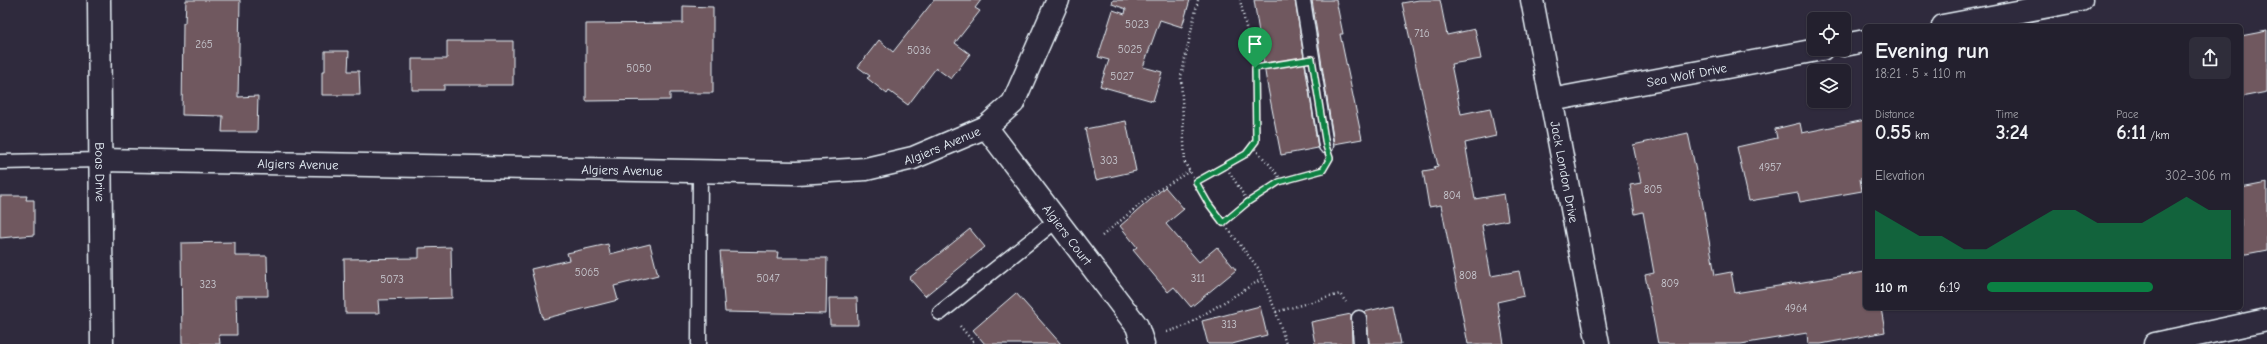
<!DOCTYPE html>
<html lang="en">
<head>
<meta charset="utf-8">
<style>
  body { margin:0; font-family:"Comic Neue",sans-serif; background:#2f2d3a; color:#f1f3f6; height:100vh; display:flex; flex-direction:column; font-size:15px; white-space:nowrap }
  * { box-sizing:border-box; margin:0 }
  p { font-size:13px; color:#a3a3aa }
  .icon { flex:none; width:22px; height:22px; fill:none; stroke:currentColor; stroke-width:2; stroke-linecap:round; stroke-linejoin:round }
  .map { position:relative; flex:1; overflow:hidden }
  .side { position:absolute; left:1863px; top:24px; width:380px; height:286px; display:flex; flex-direction:column; background:#23202e; border-radius:6px; box-shadow:0 1px 3px #0004,0 0 0 1px #403e4a }
  .side>* { flex:none }
  .controls { position:absolute; left:1807px; top:12px; display:grid; gap:8px }
  .controls a { display:grid; place-items:center; width:44px; height:44px; border-radius:6px; background:#23202e; box-shadow:0 1px 3px #0004,0 0 0 1px #403e4a; font-size:20px }
  .pin { position:absolute; display:grid; place-items:center; width:34px; height:34px; color:#fff; margin:-41px -17px; border-radius:50% 50% 50% 0; rotate:-45deg; box-shadow:0 0 4px #0007 }
  .pin .icon { rotate:45deg }
  .round { display:grid; place-items:center; flex:none; width:42px; height:42px; border-radius:6px; background:#2f2d3a }
  .head { display:flex; align-items:center; justify-content:space-between; height:68px; padding:0 12px }
  h1 { font-size:22px; font-weight:700; line-height:30px }
  .figures { display:grid; grid-template-columns:repeat(3,1fr); gap:6px; height:68px; padding:4px 12px }
  .figures div { display:grid; align-content:center }
  .figures b { font-size:20px; font-weight:700 }
  .figures small { font-size:11px; font-weight:400 }
  .figures p { font-size:11px }
  .chart { height:112px; padding:8px 12px }
  .chart p { display:flex; justify-content:space-between }
  .chart svg { width:100%; height:72px; margin-top:4px; fill:#0b8043; opacity:.7 }
  ul { padding:0 12px; list-style:none; font-size:13px }
  li { display:grid; grid-template-columns:64px 48px 1fr; align-items:center; height:30px }
  li i { height:10px; border-radius:5px; background:#0b8043 }
  .map>svg:first-child { display:block }
  .building { fill:#70595f; stroke:#e8f1f8 }
  .lines { fill:none; stroke-linecap:round; stroke-linejoin:round }
  .lane-casing { stroke:#e8f1f8; stroke-width:17 }
  .street-casing { stroke:#e8f1f8; stroke-width:25 }
  .path { stroke:#e8f1f8; stroke-width:2.5; stroke-dasharray:1 3; stroke-linecap:butt }
  .lane { stroke:#2f2a3d; stroke-width:14 }
  .street { stroke:#2f2a3d; stroke-width:22 }
  .route-casing { stroke:#fff; stroke-width:8 }
  .route { stroke:#0b8043; stroke-width:5 }
  .labels { text-anchor:middle; stroke-width:3; stroke-linejoin:round; paint-order:stroke }
  .number-label { font-size:11px; fill:#cacbd2 }
  .street-label { font-size:13px; fill:#e8f1f8; stroke:#2f2a3d }
</style>
</head>
<body>
<div class="map">
<svg width="2267" height="344" viewBox="0 0 2267 344">
  <rect width="100%" height="100%" fill="#2f2a3d"/>
  <filter id="ink" filterUnits="userSpaceOnUse"><feTurbulence type="fractalNoise" baseFrequency=".025" numOctaves="2"/><feDisplacementMap in="SourceGraphic" scale="8" xChannelSelector="R" yChannelSelector="G"/><feConvolveMatrix kernelMatrix="1 2 1 2 8 2 1 2 1" color-interpolation-filters="sRGB"/></filter>
  <g filter="url(#ink)">
    <g class="building">
      <path d="M186,0h54l-2,97 20,-1 -1,36h-35l1,-16 -41,-1 1,-92h2z"/>
      <path d="M934,0h47l-6,8 5,3 -25,32 15,11 -19,25 -15,-11 -28,37 -19,-14 -2,3 -20,-16 3,-2 -12,-9 21,-27 14,12z"/>
      <path d="M1113,0h77l-8,27 -22,-7 -17,47 19,5 -9,29 -53,-15 9,-26 -11,-3 15,-47 12,4 1,-5 -14,-5z"/>
      <path d="M1254,0h41l23,148 -37,7 -15,-77z"/>
      <path d="M1312,0h24l7,34h-3l22,105 -28,5z"/>
      <path d="M1419,0h21l7,35 28,-6 6,30 -30,5 10,50 29,-6 6,28 -31,7 10,56 29,-5 4,26 -26,5 9,51 28,-5 5,25 -27,6 7,42h-36l-27,-139 -12,2 -6,-36 12,-2 -1,-2 4,-1 -36,-163z"/>
      <path d="M683,6l30,1v86h-43v7l-84,1v-77l97,-1z"/>
      <path d="M2267,31v61l-26,5v-61z"/>
      <path d="M447,41h66v44h-69v5h-32v-31h35z"/>
      <path d="M325,51h24l-1,20h11l1,24h-38v-24h3z"/>
      <path d="M1865,120v58l-5,1 2,12 -62,11 -2,-9 -49,8 -12,-54 40,-9 -2,-9 25,-6 2,10z"/>
      <path d="M1126,121l10,50 -40,9 -11,-51z"/>
      <path d="M1688,133l14,67 13,75 16,-3 4,21 130,-21v36h16l4,24 -64,12h-13l-1,-11 -66,11h-83l-13,-69 9,-2 -11,-61 -8,2 -5,-29 11,-2 -8,-38z"/>
      <path d="M2267,183v67l-26,5v-67z"/>
      <path d="M1165,187l19,22 -18,15 33,38 18,-15 19,23 -45,37 -17,-20 -6,5 -35,-42 4,-3 -17,-21z"/>
      <path d="M0,196h27l-1,4h8v35l-34,3z"/>
      <path d="M970,229l15,18 -60,49 -16,-18z"/>
      <path d="M235,242v14h32l1,40h-32l1,39h-18l1,9h-38l-1,-101z"/>
      <path d="M608,244l2,10 40,-10 8,31 -44,11 4,14 -75,19 -12,-50 38,-9 -2,-7z"/>
      <path d="M451,247l1,51 -74,2 1,13h-34l-1,-54 75,-1v-10z"/>
      <path d="M720,251l58,1 -1,6h50l-1,56 -101,-2z"/>
      <path d="M1016,293l45,51h-76l-12,-14z"/>
      <path d="M829,298h28l1,27h-28z"/>
      <path d="M1393,305l8,39h-32l-2,-27 -3,-5z"/>
      <path d="M1260,306l7,29 -35,9h-24l-6,-23z"/>
      <path d="M1351,314l1,30h-37l-4,-22z"/>
    </g>
    <g class="lines">
      <defs>
        <g id="lane">
          <path d="M1303,0l23,146"/>
          <path d="M0,162l101,-2"/>
          <path d="M940,313l117,-93"/>
          <path d="M1359,318l2,26"/>
          <path d="M699,344l1,-173"/>
        </g>
        <g id="street">
          <path id="s1" d="M99,0l3,344"/>
          <path id="s2" d="M1532,0l66,344"/>
          <path d="M1943,26l138,-26"/>
          <path d="M1844,45l21,-4"/>
          <path id="s3" d="M1551,100l271,-51"/>
          <path id="s4" d="M986,127l151,199 6,18"/>
          <path id="s5" d="M101,160l695,13 70,-4 47,-11 73,-31 27,-24 45,-103"/>
          <path d="M2155,344l112,-24"/>
        </g>
      </defs>
      <use href="#lane" class="lane-casing"/>
      <use href="#street" class="street-casing"/>
      <g class="path">
        <path d="M1198,0l-17,77 4,86 23,40 50,65 18,44 10,32"/>
        <path d="M1255,68l35,-6"/>
        <path d="M1252,146l18,19 12,16"/>
        <path d="M1225,165l23,37"/>
        <path d="M1196,182l50,-28 10,-13 -1,-73 -15,-68"/>
        <path d="M1223,223l25,-21 31,-20 44,-13"/>
        <path d="M1102,236l53,-44 35,-21"/>
        <path d="M1276,312l64,-18 6,8"/>
        <path d="M960,326l15,18"/>
        <path d="M1167,332l18,-6 77,-47"/>
      </g>
      <use href="#lane" class="lane"/>
      <use href="#street" class="street"/>
    </g>
  </g>
  <g class="lines" filter="url(#ink)">
    <defs>
      <path id="route" d="M1312,59l14,87 4,12 -7,12 -44,12 -31,20 -25,21 -15,-20 -12,-21 50,-28 10,-13 -1,-73z"/>
    </defs>
    <use href="#route" class="route-casing"/>
    <use href="#route" class="route"/>
  </g>
  <g class="labels">
    <g class="number-label">
      <text x="1137" y="28">5023</text>
      <text x="1422" y="37">716</text>
      <text x="204" y="48">265</text>
      <text x="1130" y="53">5025</text>
      <text x="919" y="54">5036</text>
      <text x="639" y="72">5050</text>
      <text x="1122" y="80">5027</text>
      <text x="1109" y="164">303</text>
      <text x="1770" y="171">4957</text>
      <text x="1653" y="193">805</text>
      <text x="1452" y="199">804</text>
      <text x="587" y="276">5065</text>
      <text x="1468" y="279">808</text>
      <text x="768" y="282">5047</text>
      <text x="1198" y="282">311</text>
      <text x="392" y="283">5073</text>
      <text x="1670" y="287">809</text>
      <text x="208" y="288">323</text>
      <text x="1796" y="312">4964</text>
      <text x="1229" y="328">313</text>
    </g>
    <g class="street-label">
      <text dy="5" stroke="none"><textPath href="#s3" startOffset="138">Sea Wolf Drive</textPath></text>
      <text dy="5" stroke="none"><textPath href="#s5" startOffset="845">Algiers Avenue</textPath></text>
      <text dy="5" stroke="none"><textPath href="#s5" startOffset="197">Algiers Avenue</textPath></text>
      <text dy="5" stroke="none"><textPath href="#s5" startOffset="521">Algiers Avenue</textPath></text>
      <text dy="5" stroke="none"><textPath href="#s1" startOffset="172">Boas Drive</textPath></text>
      <text dy="5" stroke="none"><textPath href="#s2" startOffset="175">Jack London Drive</textPath></text>
      <text dy="5" stroke="none"><textPath href="#s4" startOffset="135">Algiers Court</textPath></text>
    </g>
  </g>
</svg>
<div class="controls">
<a><svg class="icon" aria-label="locate" viewBox="0 0 24 24"><circle cx="12" cy="12" r="6"/><path d="M12 2v4M12 18v4M2 12h4M18 12h4"/></svg></a>
<a><svg class="icon" aria-label="layers" viewBox="0 0 24 24"><path d="M12 4l9 5-9 5-9-5zM3 14l9 5 9-5"/></svg></a>
</div>
<div class="pin" style="left:1255px;top:68px;background:#1e9e55"><svg class="icon" aria-label="arrive" viewBox="0 0 24 24"><path d="M6 21V4h12l-3 4 3 4H6"/></svg></div>
<section class="side">
<div class="head"><div><h1>Evening run</h1><p>18:21 · 5 × 110 m</p></div><a class="round"><svg class="icon" aria-label="share" viewBox="0 0 24 24"><path d="M12 15V3M7 8l5-5 5 5M5 13v7h14v-7"/></svg></a></div>
<div class="figures">
<div><p>Distance</p><b>0.55<small> km</small></b></div>
<div><p>Time</p><b>3:24</b></div>
<div><p>Pace</p><b>6:11<small> /km</small></b></div>
</div>
<div class="chart"><p><span>Elevation</span>302–306 m</p>
<svg viewBox="0 0 160 44" preserveAspectRatio="none"><path d="M0 44V14L10 22L20 30L30 30L40 38L50 38L60 30L70 22L80 14L90 14L100 22L110 22L120 22L130 14L140 6L150 14L160 14V44z"/></svg>
</div>
<ul>
<li><b>110 m</b>6:19<i style="width:68%"></i></li>
</ul>
</section>
</div>
</body>
</html>
